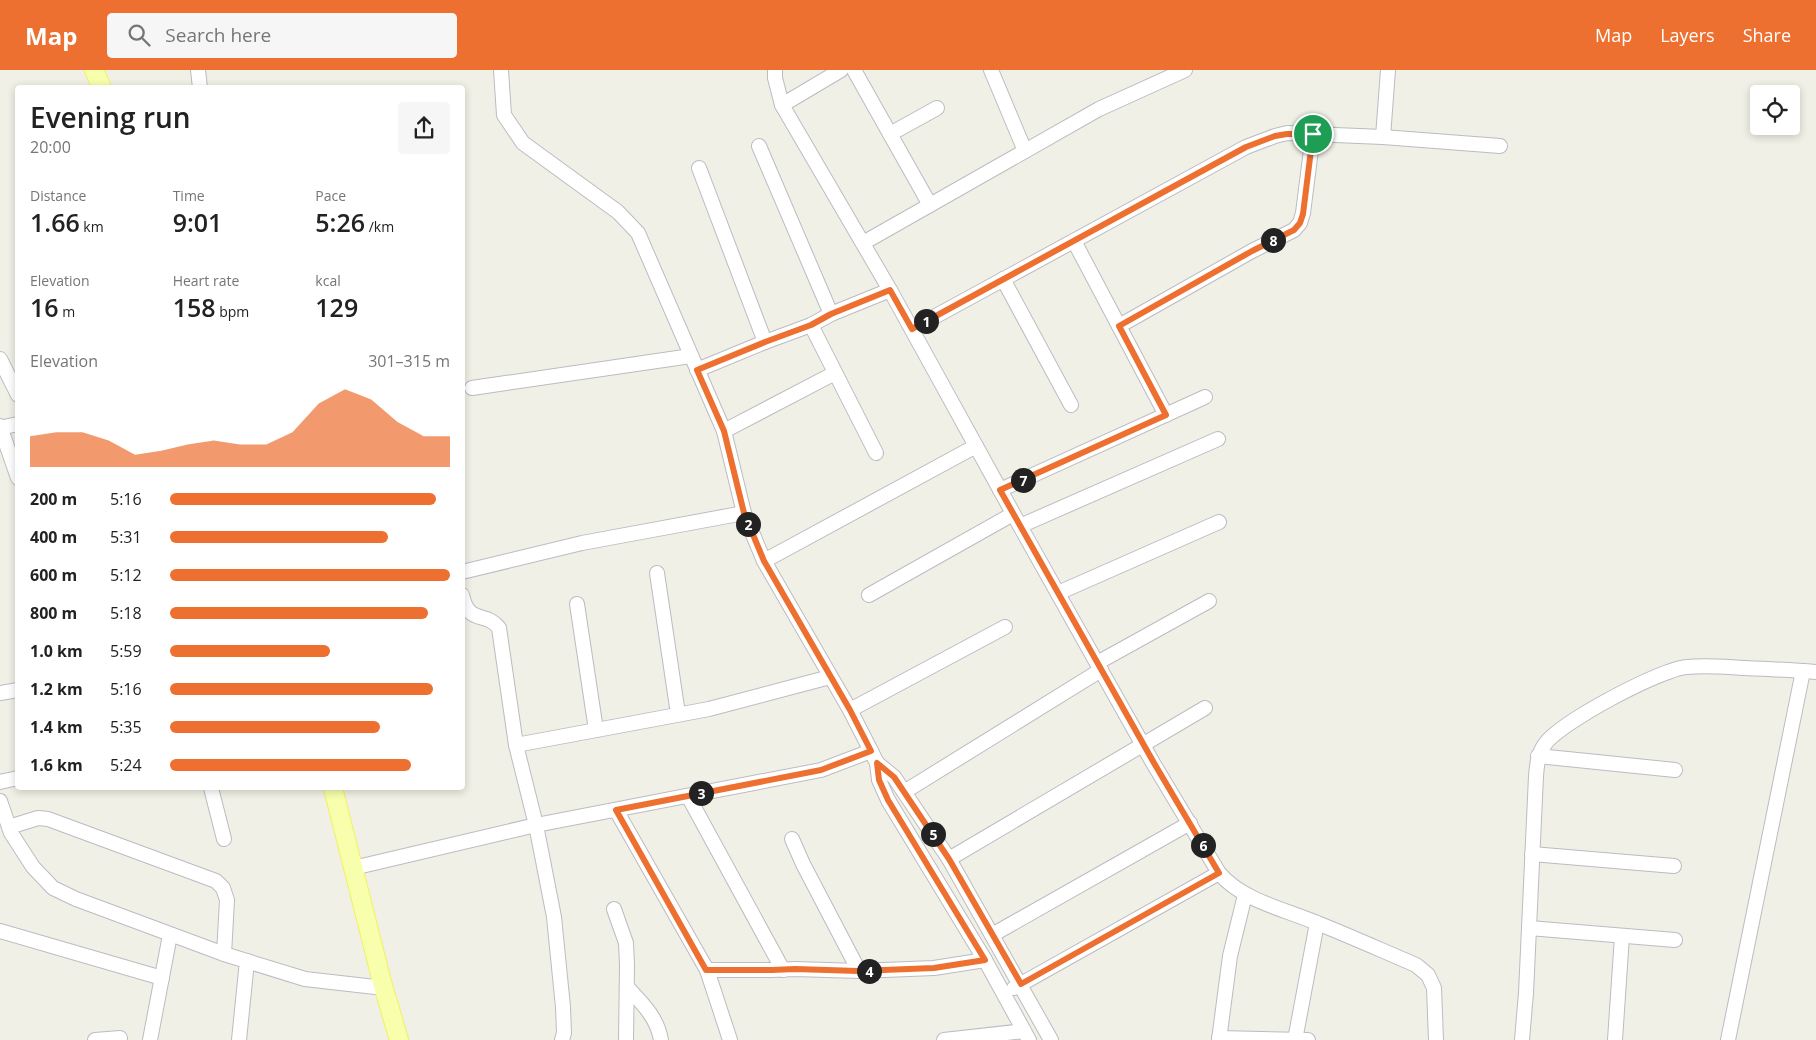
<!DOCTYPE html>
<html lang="en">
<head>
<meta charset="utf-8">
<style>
  body { margin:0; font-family:"Open Sans",sans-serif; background:#f6f6f6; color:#222; height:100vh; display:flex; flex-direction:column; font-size:19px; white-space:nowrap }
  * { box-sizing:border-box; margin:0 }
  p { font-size:16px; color:#767676 }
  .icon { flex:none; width:28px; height:28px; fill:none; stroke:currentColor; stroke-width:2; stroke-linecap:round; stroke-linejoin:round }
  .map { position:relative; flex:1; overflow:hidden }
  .side { position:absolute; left:15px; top:15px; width:450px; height:705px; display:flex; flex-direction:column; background:#fff; border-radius:5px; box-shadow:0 2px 8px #0003 }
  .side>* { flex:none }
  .fabs { position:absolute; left:1750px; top:15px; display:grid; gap:10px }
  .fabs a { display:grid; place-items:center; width:50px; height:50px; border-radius:5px; background:#fff; box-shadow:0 2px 8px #0003; font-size:25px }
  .pin { position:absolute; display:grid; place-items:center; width:42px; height:42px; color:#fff; margin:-21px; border:2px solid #fff; border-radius:50%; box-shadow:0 1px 5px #0007 }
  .km { position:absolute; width:25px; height:25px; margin:-12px; border-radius:50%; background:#222; color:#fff; font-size:14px; line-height:25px; text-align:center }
  .round { display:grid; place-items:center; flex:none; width:52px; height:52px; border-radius:5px; background:#f6f6f6 }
  .headline { display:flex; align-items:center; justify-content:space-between; height:85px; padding:0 15px }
  h1 { font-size:28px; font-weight:600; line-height:38px }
  .figures { display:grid; grid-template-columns:repeat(3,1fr); gap:8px; height:85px; padding:5px 15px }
  .figures div { display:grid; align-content:center }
  .figures b { font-size:25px; font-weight:600 }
  .figures small { font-size:14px; font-weight:400 }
  .figures p { font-size:14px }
  .chart { height:140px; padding:10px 15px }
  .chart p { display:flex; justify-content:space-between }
  .chart svg { width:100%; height:90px; margin-top:5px; fill:#ed7030; opacity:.7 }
  ul { padding:0 15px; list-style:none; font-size:16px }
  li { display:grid; grid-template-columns:80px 60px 1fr; align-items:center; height:38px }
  li i { height:12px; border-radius:6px; background:#ed7030 }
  header { display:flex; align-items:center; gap:30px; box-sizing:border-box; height:70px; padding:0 25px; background:#ed7030; color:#fff }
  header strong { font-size:24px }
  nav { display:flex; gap:28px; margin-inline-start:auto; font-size:18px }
  .search { width:350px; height:45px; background:#f6f6f6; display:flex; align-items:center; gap:12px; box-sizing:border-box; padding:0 18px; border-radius:5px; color:#767676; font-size:19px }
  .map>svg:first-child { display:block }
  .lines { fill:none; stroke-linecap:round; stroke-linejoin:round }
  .minor-casing { stroke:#bbbcc2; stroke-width:16 }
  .major-casing { stroke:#f4f15b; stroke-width:20 }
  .minor { stroke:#fff; stroke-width:14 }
  .major { stroke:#f7ffac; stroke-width:18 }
  .route-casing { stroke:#fff; stroke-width:10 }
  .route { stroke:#ed7030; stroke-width:6 }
</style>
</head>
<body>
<header>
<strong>Map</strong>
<div class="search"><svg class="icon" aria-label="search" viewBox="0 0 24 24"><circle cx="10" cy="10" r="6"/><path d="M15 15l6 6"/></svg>Search here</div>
<nav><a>Map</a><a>Layers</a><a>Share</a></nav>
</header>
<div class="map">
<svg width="1816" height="970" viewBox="0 0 1816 970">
  <rect width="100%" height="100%" fill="#f0f0e6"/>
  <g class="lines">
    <defs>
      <g id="minor">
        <path d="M198,0l2,18"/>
        <path d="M501,0l3,45 19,28 95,69 20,21 86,198 20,82 20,48 86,149 21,41 6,12 2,17 9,20 97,160 44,80"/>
        <path d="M775,0v8l7,27 108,185 130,236 133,237 66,110c24,28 65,36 98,50 33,13 66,28 99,42l12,10 6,13 2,52"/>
        <path d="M854,0l76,135"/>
        <path d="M991,0l34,81"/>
        <path d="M782,35l59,-35"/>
        <path d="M890,64l47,-26"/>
        <path d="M1383,67l5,-67"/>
        <path d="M759,76l72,168"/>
        <path d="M699,98l66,174"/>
        <path d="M1074,171l92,174"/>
        <path d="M863,173l236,-134 86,-39"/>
        <path d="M1003,209l68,126"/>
        <path d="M811,255l65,128"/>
        <path d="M1119,256l133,-75 42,-21 6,-7 3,-10 10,-79"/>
        <path d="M912,259l334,-182 29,-11 12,-3 96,4 117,9"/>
        <path d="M0,289l18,36"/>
        <path d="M697,300l68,-28 46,-17 20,-11 59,-24"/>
        <path d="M472,318l219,-32"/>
        <path d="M0,356l18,52"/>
        <path d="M0,358l18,-4"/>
        <path d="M724,361l111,-58"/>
        <path d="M1000,420l205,-93"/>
        <path d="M1020,456l198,-87"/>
        <path d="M764,491l212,-115"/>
        <path d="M462,502l120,-29 162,-30"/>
        <path d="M657,503l21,141"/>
        <path d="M1058,523l161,-71"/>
        <path d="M462,525c7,31 23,15 37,33l17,117 20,80 18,92 9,90 1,26 -2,7"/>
        <path d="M869,525l144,-81"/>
        <path d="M577,534l19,126"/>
        <path d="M1097,593l112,-62"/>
        <path d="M0,623l18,-3"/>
        <path d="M850,640l155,-83"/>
        <path d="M516,675l193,-36 121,-32"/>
        <path d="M1538,686l137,14"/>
        <path d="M877,693l17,14 55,82 102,181"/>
        <path d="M0,712l18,-4"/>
        <path d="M211,718l13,51"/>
        <path d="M904,722l197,-122"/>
        <path d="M688,726l95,174"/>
        <path d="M0,731l11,32 22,34 20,21 23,11 148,55 81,25 79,9"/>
        <path d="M616,740l91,160 23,70"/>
        <path d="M9,757l29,-9 10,1 168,62 7,7 4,12 -3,54"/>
        <path d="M792,769l11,25 56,107"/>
        <path d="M1532,784l142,12"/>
        <path d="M949,789l256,-151"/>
        <path d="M353,798l183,-43 285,-55 50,-19"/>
        <path d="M614,839l12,34 1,22 -1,75"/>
        <path d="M1529,858l146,12"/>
        <path d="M0,861l162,47"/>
        <path d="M992,865l198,-112"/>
        <path d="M707,900h65l23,-1 64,2 75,-3 51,-8"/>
        <path d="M627,917c15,16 30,30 34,53"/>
        <path d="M1014,918l205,-115"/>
        <path d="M1219,968l89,2"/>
        <path d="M95,970l25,-2"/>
        <path d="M150,970l20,-105"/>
        <path d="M239,970l8,-79"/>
        <path d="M944,970l80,-9"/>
        <path d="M1219,970l11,-84 15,-61"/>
        <path d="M1295,970l22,-117"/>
        <path d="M1522,970l4,-47 10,-217c1,-12 2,-22 9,-32 16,-22 115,-75 142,-77 19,-2 38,0 57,1 24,1 48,2 72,4"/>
        <path d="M1615,970l7,-104"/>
        <path d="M1728,970l75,-369"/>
      </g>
      <g id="major">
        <path d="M94,0l8,18"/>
        <path d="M333,718l49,194 17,58"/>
      </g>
    </defs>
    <use href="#minor" class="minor-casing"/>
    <use href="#major" class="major-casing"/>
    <use href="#minor" class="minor"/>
    <use href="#major" class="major"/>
  </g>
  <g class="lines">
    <defs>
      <path id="route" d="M1287,64h26l-10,80 -3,9 -6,7 -42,21 -133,75 47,89 -166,75 154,273 65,110 -198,111 -72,-125 -55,-82 -17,-14 2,17 9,20 97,160 -51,8 -76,3 -63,-2 -23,1h-66l-90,-160 205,-40 50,-19 -21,-41 -86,-149 -20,-48 -20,-82 -27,-61 68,-28 46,-17 20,-11 59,-24 22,39 334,-182 29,-11z"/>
    </defs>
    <use href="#route" class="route-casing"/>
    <use href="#route" class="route"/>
  </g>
</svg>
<div class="fabs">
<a><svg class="icon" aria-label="locate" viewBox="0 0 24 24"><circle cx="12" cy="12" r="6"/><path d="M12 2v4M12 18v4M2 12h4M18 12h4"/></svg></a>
</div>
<div class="pin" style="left:1313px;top:64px;background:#1e9e55"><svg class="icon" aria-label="arrive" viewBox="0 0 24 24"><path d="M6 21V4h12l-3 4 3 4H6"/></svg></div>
<b class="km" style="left:926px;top:251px">1</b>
<b class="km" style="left:748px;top:454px">2</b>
<b class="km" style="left:701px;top:723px">3</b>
<b class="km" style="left:869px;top:901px">4</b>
<b class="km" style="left:933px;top:764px">5</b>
<b class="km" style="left:1203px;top:775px">6</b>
<b class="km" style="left:1023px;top:410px">7</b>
<b class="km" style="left:1273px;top:170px">8</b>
<section class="side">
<div class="headline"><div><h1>Evening run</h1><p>20:00</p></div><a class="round"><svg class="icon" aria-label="share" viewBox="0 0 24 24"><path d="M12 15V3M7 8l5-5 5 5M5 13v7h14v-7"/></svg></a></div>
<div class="figures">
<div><p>Distance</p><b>1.66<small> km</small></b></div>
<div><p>Time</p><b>9:01</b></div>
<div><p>Pace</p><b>5:26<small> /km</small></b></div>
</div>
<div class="figures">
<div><p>Elevation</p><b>16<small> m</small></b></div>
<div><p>Heart rate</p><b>158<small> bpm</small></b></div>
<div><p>kcal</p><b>129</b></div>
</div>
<div class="chart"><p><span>Elevation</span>301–315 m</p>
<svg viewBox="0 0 160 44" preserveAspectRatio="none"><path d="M0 44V29L10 27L20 27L30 31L40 38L50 36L60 33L70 31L80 33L90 33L100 27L110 13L120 6L130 11L140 22L150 29L160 29V44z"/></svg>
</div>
<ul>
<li><b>200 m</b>5:16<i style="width:95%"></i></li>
<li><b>400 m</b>5:31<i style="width:78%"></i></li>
<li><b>600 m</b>5:12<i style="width:100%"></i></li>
<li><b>800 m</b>5:18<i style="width:92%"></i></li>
<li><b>1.0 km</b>5:59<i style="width:57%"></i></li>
<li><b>1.2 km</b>5:16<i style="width:94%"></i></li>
<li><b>1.4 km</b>5:35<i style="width:75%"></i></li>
<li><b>1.6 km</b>5:24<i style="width:86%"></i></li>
</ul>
</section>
</div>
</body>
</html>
